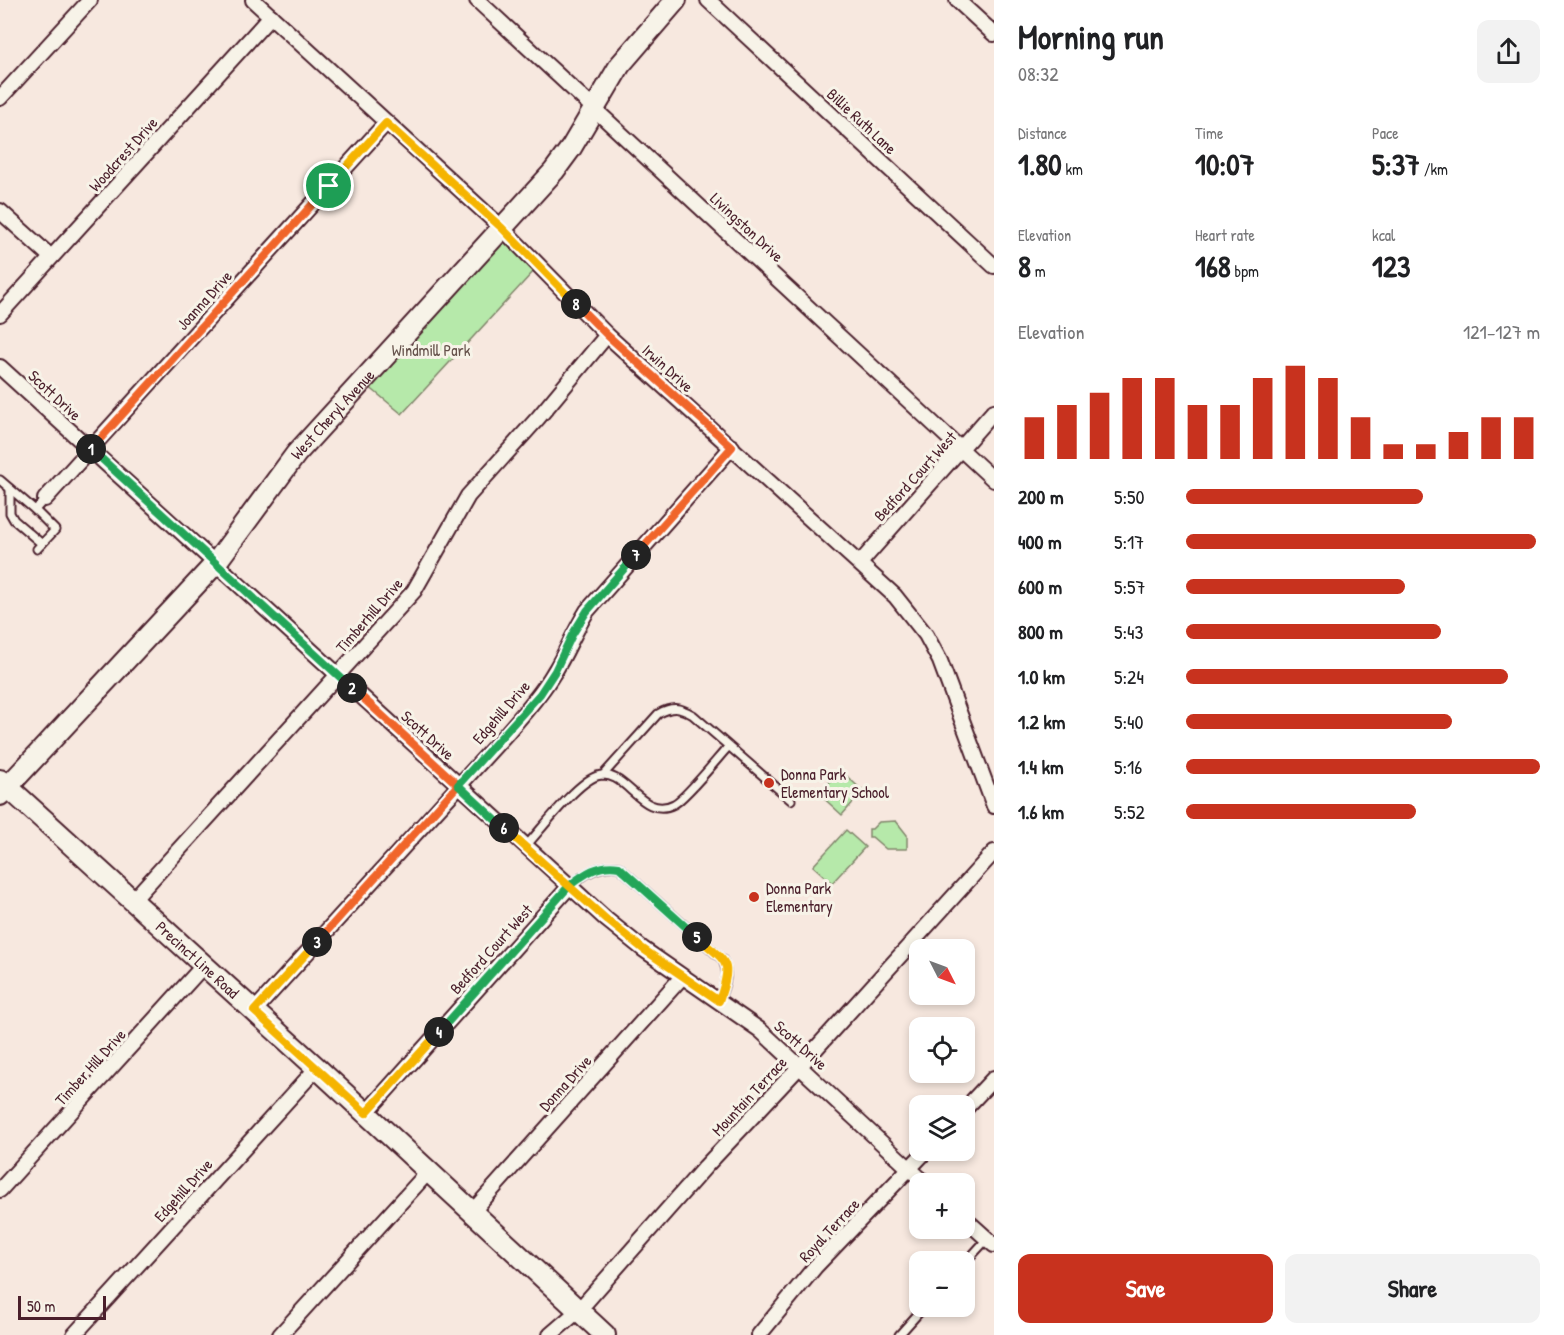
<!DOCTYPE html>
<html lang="en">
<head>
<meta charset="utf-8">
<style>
  body { margin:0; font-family:"Patrick Hand",sans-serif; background:#f2f2f2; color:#202124; height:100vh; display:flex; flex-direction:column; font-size:22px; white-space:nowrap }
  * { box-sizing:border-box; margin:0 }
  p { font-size:20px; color:#757577 }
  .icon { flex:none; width:33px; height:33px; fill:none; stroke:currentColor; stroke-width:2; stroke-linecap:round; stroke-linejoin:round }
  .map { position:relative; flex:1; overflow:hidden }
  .side { display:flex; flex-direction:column; background:#fff; width:570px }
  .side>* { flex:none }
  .needle { width:39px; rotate:132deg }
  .controls { position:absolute; left:909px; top:939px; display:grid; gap:12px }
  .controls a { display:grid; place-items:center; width:66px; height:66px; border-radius:12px; background:#fff; box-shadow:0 3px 9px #0003; font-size:30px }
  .scale { position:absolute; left:18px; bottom:15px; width:88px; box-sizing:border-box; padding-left:6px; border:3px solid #4a1f2b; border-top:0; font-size:16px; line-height:21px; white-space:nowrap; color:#4a1f2b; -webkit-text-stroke:4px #f7f3e8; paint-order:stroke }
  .pin { position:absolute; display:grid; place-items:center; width:51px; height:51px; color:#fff; margin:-26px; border:3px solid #fff; border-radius:50%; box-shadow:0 2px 6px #0007 }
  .km { position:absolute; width:30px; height:30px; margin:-15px; border-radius:50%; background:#222; color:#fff; font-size:16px; line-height:30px; text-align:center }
  .round { display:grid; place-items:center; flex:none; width:63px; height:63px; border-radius:12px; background:#f2f2f2 }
  .headline { display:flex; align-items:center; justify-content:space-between; height:102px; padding:0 24px }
  h1 { font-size:33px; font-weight:700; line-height:45px }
  .stats { display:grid; grid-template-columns:repeat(3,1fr); gap:9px; height:102px; padding:6px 24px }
  .stats div { display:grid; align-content:center }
  .stats b { font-size:30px; font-weight:700 }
  .stats small { font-size:16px; font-weight:400 }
  .stats p { font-size:16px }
  .chart { height:168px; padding:12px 24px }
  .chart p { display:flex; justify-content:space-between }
  .chart svg { width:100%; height:108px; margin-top:6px; stroke:#c8321e; stroke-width:6 }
  .action { display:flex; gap:12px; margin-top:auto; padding:12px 24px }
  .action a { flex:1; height:69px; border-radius:12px; background:#c8321e; color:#fff; font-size:24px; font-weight:700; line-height:69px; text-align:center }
  .action a+a { background:#f2f2f2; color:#202124 }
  ul { padding:0 24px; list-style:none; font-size:20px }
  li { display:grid; grid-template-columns:96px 72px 1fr; align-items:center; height:45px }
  li i { height:15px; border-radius:8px; background:#c8321e }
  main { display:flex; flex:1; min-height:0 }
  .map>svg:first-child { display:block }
  .green { fill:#b6e9aa; stroke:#80846a; stroke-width:1.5 }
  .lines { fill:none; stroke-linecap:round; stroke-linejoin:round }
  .lane-casing { stroke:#4a1f2b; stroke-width:11 }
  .street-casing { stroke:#4a1f2b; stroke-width:18 }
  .secondary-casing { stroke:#4a1f2b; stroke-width:24 }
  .lane { stroke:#f7f3e8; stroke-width:7 }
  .street { stroke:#f7f3e8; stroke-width:14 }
  .secondary { stroke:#f7f3e8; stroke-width:20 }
  .split-1-casing { stroke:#fff; stroke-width:12 }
  .split-2-casing { stroke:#fff; stroke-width:12 }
  .split-3-casing { stroke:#fff; stroke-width:12 }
  .split-4-casing { stroke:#fff; stroke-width:12 }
  .split-5-casing { stroke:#fff; stroke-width:12 }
  .split-6-casing { stroke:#fff; stroke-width:12 }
  .split-7-casing { stroke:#fff; stroke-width:12 }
  .split-8-casing { stroke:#fff; stroke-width:12 }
  .split-9-casing { stroke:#fff; stroke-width:12 }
  .split-1 { stroke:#f0652b; stroke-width:8 }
  .split-2 { stroke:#22a559; stroke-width:8 }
  .split-3 { stroke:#f0652b; stroke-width:8 }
  .split-4 { stroke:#f5b400; stroke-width:8 }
  .split-5 { stroke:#22a559; stroke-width:8 }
  .split-6 { stroke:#f5b400; stroke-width:8 }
  .split-7 { stroke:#22a559; stroke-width:8 }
  .split-8 { stroke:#f0652b; stroke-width:8 }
  .split-9 { stroke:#f5b400; stroke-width:8 }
  .poi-dot { fill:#c8321e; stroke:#f7f3e8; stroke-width:2 }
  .labels { text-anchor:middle; stroke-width:6; stroke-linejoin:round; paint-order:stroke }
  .street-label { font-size:16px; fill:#4a1f2b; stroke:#f7f3e8 }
  .park-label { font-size:16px; fill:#65524b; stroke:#f7f3e8 }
  .poi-label { font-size:16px; fill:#4a1f2b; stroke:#f7f3e8; text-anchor:start }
</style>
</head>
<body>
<main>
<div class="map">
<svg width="994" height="1335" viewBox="0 0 994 1335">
  <rect width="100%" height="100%" fill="#f7e8df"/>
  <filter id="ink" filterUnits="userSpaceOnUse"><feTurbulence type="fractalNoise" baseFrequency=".0167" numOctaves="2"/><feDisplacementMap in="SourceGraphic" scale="12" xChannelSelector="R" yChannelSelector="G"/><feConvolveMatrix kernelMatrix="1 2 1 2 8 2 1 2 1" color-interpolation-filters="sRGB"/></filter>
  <g filter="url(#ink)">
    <g class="green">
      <path d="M503,241l31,30 -132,143 -34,-28z"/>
      <path d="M840,770l23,21 -21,24 -23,-21z"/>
      <path d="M896,821l11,14v14h-21l-14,-12h-3v-8h3l7,-7z"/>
      <path d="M846,830l19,17 -33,36 -19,-17z"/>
    </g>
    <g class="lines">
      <defs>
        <g id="lane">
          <path d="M0,480l35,30 10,-11"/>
          <path d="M10,489v24l4,7 28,24"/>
          <path d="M35,510l20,20 -18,19"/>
          <path d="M603,775l55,-61c14,-8 21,-7 35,1l98,85"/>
          <path d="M525,847c16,-17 51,-64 72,-71 29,-9 44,45 77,28 11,-5 44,-46 54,-57"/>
          <path d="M569,887c15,-13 30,-23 50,-20l103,92c9,15 2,27 -3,42"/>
          <path d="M964,1264l23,-25"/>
          <path d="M899,1335l26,-29"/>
        </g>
        <g id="street">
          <path d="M253,0l249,228 105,107 288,261 31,39 14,26 54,145"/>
          <path d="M477,0l517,480"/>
          <path d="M708,0l286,266"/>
          <path d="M957,0l37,34"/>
          <path d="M0,98l90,-98"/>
          <path d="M0,211l51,46"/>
          <path d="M0,314l271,-298"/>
          <path d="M0,367l607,553 36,29 117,81 166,154"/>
          <path d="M45,499l341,-376"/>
          <path d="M860,563l134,-152"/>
          <path d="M133,900l281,-309 54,-95 70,-78 69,-83"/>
          <path d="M254,1011l252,-277c17,-20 34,-38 47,-60 13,-20 21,-42 34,-63l145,-164"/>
          <path d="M964,1110l30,-32"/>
          <path d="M366,1113l203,-226"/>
          <path d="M0,1190l204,-225"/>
          <path d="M472,1212l210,-235"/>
          <path d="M964,1218l30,27"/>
          <path d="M74,1335l243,-267"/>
          <path d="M280,1335l149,-164"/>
          <path d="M550,1335l29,-25 126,-143 95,-101 194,-214"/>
          <path d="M759,1335l56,-68 112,-117"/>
        </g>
        <g id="secondary">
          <path id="s1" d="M0,780l317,288 288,267"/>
          <path id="s2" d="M0,795l215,-231 81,-110 258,-283 17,-23 49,-83 56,-65"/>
        </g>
      </defs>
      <use href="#lane" class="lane-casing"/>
      <use href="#street" class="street-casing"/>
      <use href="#secondary" class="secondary-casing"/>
      <use href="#lane" class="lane"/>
      <use href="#street" class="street"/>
      <use href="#secondary" class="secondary"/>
    </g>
  </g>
  <g class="lines" filter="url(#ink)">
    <defs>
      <path id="split-1" d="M91,449l238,-263"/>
      <path id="split-2" d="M91,449l261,239"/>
      <path id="split-3" d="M317,942l141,-157 -106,-97"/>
      <path id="split-4" d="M317,942l-63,69 112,102 73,-81"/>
      <path id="split-5" d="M439,1032l130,-146c15,-12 30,-23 50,-19l78,70"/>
      <path id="split-6" d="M504,828l103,92 36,29 76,52c14,-41 9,-37 -22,-64"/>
      <path id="split-7" d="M504,828l-46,-43 82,-91 15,-23 17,-36 15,-24 49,-56"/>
      <path id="split-8" d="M576,304l31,31 125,112 -96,108"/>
      <path id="split-9" d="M329,186l57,-63 116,105 74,76"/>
    </defs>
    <use href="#split-1" class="split-1-casing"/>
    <use href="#split-2" class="split-2-casing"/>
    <use href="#split-3" class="split-3-casing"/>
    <use href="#split-4" class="split-4-casing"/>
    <use href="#split-5" class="split-5-casing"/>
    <use href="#split-6" class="split-6-casing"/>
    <use href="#split-7" class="split-7-casing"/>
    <use href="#split-8" class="split-8-casing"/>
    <use href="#split-9" class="split-9-casing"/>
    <use href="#split-1" class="split-1"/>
    <use href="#split-2" class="split-2"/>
    <use href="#split-3" class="split-3"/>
    <use href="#split-4" class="split-4"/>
    <use href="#split-5" class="split-5"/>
    <use href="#split-6" class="split-6"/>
    <use href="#split-7" class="split-7"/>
    <use href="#split-8" class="split-8"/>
    <use href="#split-9" class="split-9"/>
  </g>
  <g class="poi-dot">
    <circle cx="769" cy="783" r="6"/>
    <circle cx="754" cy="897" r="6"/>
  </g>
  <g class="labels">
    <g class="street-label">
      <text transform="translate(862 121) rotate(43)" y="6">Billie Ruth Lane</text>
      <text transform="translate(123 154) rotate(-48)" y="6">Woodcrest Drive</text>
      <text transform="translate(747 227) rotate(43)" y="6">Livingston Drive</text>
      <text transform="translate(204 300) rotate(-48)" y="6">Joanna Drive</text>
      <text transform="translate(668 368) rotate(42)" y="6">Irwin Drive</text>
      <text transform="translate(55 395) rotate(43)" y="6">Scott Drive</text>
      <text dy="6" stroke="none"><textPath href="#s2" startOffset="506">West Cheryl Avenue</textPath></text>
      <text transform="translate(915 476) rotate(-48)" y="6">Bedford Court West</text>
      <text transform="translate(369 615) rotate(-49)" y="6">Timberhill Drive</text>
      <text transform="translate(501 712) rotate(-49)" y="6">Edgehill Drive</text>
      <text transform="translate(428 735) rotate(42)" y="6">Scott Drive</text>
      <text transform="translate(491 949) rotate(-48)" y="6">Bedford Court West</text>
      <text dy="6" stroke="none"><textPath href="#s1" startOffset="267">Precinct Line Road</textPath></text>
      <text transform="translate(801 1045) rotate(42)" y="6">Scott Drive</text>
      <text transform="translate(90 1067) rotate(-48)" y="6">Timber Hill Drive</text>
      <text transform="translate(565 1083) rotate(-48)" y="6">Donna Drive</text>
      <text transform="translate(749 1096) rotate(-47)" y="6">Mountain Terrace</text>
      <text transform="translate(183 1190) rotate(-48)" y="6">Edgehill Drive</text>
      <text transform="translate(829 1230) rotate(-47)" y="6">Royal Terrace</text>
    </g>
    <g class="park-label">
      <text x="431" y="356">Windmill Park</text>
    </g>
    <g class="poi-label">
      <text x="781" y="780">Donna Park<tspan x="781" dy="18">Elementary School</tspan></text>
      <text x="766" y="894">Donna Park<tspan x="766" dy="18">Elementary</tspan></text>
    </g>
  </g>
</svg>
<div class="controls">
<a><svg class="needle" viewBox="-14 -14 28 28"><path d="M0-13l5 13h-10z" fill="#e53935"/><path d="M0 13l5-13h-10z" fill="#757577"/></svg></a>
<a><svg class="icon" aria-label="locate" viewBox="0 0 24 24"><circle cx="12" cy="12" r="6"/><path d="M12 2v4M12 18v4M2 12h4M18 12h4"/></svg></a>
<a><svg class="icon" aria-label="layers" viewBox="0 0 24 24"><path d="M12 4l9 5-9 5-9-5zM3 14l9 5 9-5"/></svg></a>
<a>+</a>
<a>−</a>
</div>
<div class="scale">50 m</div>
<div class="pin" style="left:329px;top:186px;background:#1e9e55"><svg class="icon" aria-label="arrive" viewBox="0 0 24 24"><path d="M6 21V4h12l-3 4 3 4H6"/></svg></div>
<b class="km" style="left:91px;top:449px">1</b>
<b class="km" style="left:352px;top:688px">2</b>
<b class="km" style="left:317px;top:942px">3</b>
<b class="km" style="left:439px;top:1032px">4</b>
<b class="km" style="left:697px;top:937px">5</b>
<b class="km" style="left:504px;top:828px">6</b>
<b class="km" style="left:636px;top:555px">7</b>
<b class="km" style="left:576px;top:304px">8</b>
</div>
<section class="side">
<div class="headline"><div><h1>Morning run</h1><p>08:32</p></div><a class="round"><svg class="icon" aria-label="share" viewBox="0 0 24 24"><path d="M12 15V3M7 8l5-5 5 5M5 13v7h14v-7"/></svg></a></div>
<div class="stats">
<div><p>Distance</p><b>1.80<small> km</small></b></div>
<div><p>Time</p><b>10:07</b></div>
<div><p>Pace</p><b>5:37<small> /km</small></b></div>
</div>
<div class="stats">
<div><p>Elevation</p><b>8<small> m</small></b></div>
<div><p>Heart rate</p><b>168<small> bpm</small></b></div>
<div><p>kcal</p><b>123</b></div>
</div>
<div class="chart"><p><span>Elevation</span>121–127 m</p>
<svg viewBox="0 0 160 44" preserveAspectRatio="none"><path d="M5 44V27M15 44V22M25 44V17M35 44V11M45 44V11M55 44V22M65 44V22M75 44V11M85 44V6M95 44V11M105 44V27M115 44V38M125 44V38M135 44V33M145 44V27M155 44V27"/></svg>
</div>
<ul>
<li><b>200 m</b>5:50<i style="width:67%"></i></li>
<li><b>400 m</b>5:17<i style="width:99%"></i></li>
<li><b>600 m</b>5:57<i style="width:62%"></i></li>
<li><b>800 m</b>5:43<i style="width:72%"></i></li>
<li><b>1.0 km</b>5:24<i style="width:91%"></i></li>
<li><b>1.2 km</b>5:40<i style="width:75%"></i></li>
<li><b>1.4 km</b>5:16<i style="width:100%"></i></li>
<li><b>1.6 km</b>5:52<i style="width:65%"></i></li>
</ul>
<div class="action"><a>Save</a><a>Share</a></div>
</section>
</main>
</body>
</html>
